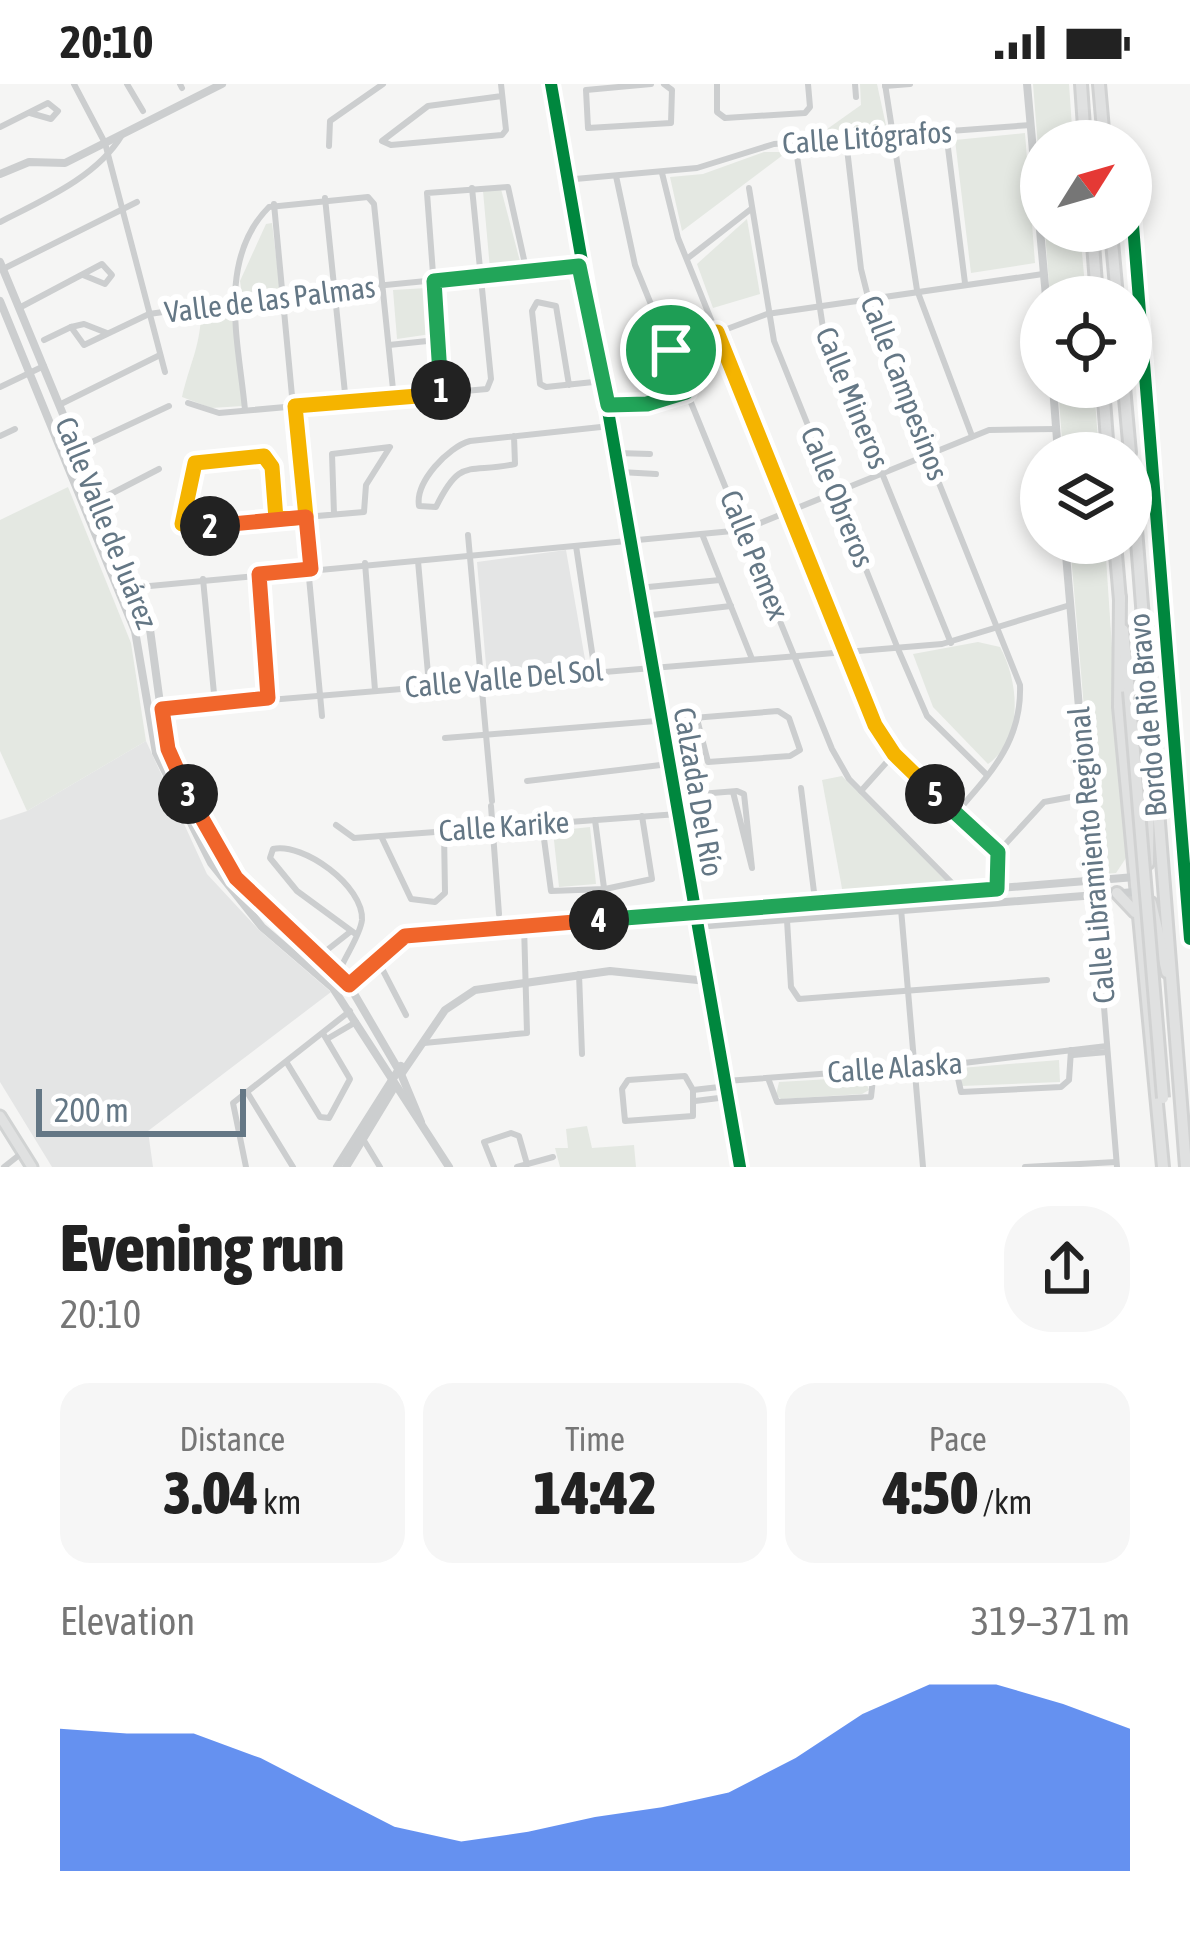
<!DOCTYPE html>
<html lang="en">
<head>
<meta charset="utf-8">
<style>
  body { margin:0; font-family:"Asap Condensed",sans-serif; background:#f6f6f6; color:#222; height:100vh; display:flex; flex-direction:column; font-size:45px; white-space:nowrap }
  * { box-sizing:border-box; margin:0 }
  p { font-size:39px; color:#767676 }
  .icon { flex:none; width:66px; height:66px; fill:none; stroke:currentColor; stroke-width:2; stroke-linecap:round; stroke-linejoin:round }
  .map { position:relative; height:1083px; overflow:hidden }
  .side { display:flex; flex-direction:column; background:#fff; flex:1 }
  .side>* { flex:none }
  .needle { width:78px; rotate:53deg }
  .controls { position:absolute; left:1020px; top:36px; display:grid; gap:24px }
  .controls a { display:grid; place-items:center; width:132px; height:132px; border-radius:50%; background:#fff; box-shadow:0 6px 18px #0003; font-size:60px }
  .scale { position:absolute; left:36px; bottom:30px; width:210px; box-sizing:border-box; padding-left:12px; border:6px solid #647785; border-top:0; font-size:33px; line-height:42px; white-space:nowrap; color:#647785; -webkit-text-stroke:9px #fff; paint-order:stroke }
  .pin { position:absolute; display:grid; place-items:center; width:102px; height:102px; color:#fff; margin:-51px; border:6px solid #fff; border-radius:50%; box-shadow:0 3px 12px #0007 }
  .km { position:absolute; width:60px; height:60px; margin:-30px; border-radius:50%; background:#222; color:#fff; font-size:33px; line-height:60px; text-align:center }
  .round { display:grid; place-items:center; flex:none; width:126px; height:126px; border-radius:48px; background:#f6f6f6 }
  .head { display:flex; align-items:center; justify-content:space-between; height:204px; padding:0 60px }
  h1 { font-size:66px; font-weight:800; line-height:90px }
  .stats { display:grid; grid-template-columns:repeat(3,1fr); gap:18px; height:204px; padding:12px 60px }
  .stats div { display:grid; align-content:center; border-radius:30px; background:#f6f6f6; text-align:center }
  .stats b { font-size:60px; font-weight:800 }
  .stats small { font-size:33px; font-weight:400 }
  .stats p { font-size:33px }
  .chart { height:336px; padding:24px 60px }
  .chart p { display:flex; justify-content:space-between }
  .chart svg { width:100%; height:216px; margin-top:12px; fill:#2563eb; opacity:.7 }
  .status { display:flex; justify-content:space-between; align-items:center; height:84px; padding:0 60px; background:#fff; direction:ltr }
  .status svg { height:33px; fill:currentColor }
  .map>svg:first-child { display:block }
  .built { fill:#e4e5e5 }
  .green { fill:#e4e8e2 }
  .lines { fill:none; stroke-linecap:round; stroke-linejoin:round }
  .secondary-casing { stroke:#d1d3d3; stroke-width:15 }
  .trunk-casing { stroke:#d1d2d2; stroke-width:16 }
  .minor { stroke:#cccecf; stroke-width:6 }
  .tertiary { stroke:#cccecf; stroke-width:8 }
  .secondary { stroke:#e0e1e1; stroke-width:9 }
  .trunk { stroke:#e0e1e1; stroke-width:10 }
  .trunk-bridge-casing { stroke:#d1d2d2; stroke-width:16; stroke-linecap:butt }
  .trunk-bridge { stroke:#e0e1e1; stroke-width:10 }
  .cycleway-casing { stroke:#fff; stroke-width:20 }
  .cycleway { stroke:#00873e; stroke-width:12 }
  .split-1-casing { stroke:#fff; stroke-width:24 }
  .split-2-casing { stroke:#fff; stroke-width:24 }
  .split-3-casing { stroke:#fff; stroke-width:24 }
  .split-4-casing { stroke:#fff; stroke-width:24 }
  .split-5-casing { stroke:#fff; stroke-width:24 }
  .split-6-casing { stroke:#fff; stroke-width:24 }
  .split-1 { stroke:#22a559; stroke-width:15 }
  .split-2 { stroke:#f5b400; stroke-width:15 }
  .split-3 { stroke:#f0652b; stroke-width:15 }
  .split-4 { stroke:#f0652b; stroke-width:15 }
  .split-5 { stroke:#22a559; stroke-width:15 }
  .split-6 { stroke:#f5b400; stroke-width:15 }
  .labels { text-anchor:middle; stroke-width:12; stroke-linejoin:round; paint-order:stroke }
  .street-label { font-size:30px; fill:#647785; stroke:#fff }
</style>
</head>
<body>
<div class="status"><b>20:10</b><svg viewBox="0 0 49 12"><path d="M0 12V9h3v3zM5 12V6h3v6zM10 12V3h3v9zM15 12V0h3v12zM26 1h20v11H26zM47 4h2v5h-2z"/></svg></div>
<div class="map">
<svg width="1190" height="1083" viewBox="0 0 1190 1083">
  <rect width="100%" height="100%" fill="#f5f5f4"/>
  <g class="built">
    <path d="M566,466l20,115 -99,11 -10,-114z"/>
    <path d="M146,657l61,133 52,56 72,62 -183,139 5,36h-101l-52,-85v-262l27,-9z"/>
  </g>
  <g class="green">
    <path d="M860,0h17l10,46 -71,7 45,-32z"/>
    <path d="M1033,0h36l4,57h-32v44z"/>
    <path d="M1025,49l10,130 -64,10 -16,-133z"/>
    <path d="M764,68h23l-105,79 -12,-54 33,-3z"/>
    <path d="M501,105l21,80h-32l-7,-78z"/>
    <path d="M747,135l13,75 -47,14 -16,-44z"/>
    <path d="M272,139l8,65 -38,6 -2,-13 26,-57z"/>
    <path d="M1045,147h35l6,66h-36z"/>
    <path d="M427,204l4,46 -34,5 -4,-49z"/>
    <path d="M231,225l12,97 -32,2 -29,-11c7,-31 18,-50 19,-82z"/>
    <path d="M1058,303h36l5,66h-36z"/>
    <path d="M68,403l63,156 15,98 -119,70 -27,-60v-231z"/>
    <path d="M1070,459h35l21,315 -10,15 -15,1 -4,-13z"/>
    <path d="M978,558l22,5c19,35 24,91 -12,117l-55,-57 -20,-53z"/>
    <path d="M842,692l105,104 -1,8 -103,6 -21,-114z"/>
    <path d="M590,743l6,57 -37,3 -6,-56z"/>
    <path d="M1059,976l1,22 -98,4 -1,-18z"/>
    <path d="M864,993l5,13 -7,4 -81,5 -5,-4 3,-13z"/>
    <path d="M587,1042l5,22 42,-3 2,22h-76l-5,-19h13l-2,-19z"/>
  </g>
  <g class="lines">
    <defs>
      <path id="secondary" d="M0,1032l32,51"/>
      <g id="trunk">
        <path d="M1081,0l4,57"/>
        <path d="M1099,0l5,57"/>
        <path d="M1092,147l5,66"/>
        <path d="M1111,147l6,66"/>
        <path d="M1103,303l5,66"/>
        <path d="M1124,303l6,66"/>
        <path d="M1131,381l55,702"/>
        <path d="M1115,459l5,57"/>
        <path d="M1120,513l-1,110 44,460"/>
        <path d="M1123,546l6,61"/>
        <path d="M1148,779l1,-95"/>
        <path d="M1117,809l18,19"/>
        <path d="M1151,819l16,69"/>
      </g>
    </defs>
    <use href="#secondary" class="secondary-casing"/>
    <use href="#trunk" class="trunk-casing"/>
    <g class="minor">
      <path d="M74,0l31,59 60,229"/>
      <path d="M127,0l16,27"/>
      <path d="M180,0l2,4"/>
      <path d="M501,0l5,46 -4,5 -111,10 -9,-4 46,-35 74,-10"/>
      <path d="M651,0l-65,6 2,38 83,-5 1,-33 -8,-6"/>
      <path d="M717,0v28l8,6 80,-5 5,-6 -2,-23"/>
      <path d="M855,0l1,13"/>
      <path d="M885,0l32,206 55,146"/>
      <path d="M885,2l25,-2"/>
      <path d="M0,43l48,-24 10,8 -7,8 -21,-6"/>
      <path d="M946,48l19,151"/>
      <path d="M846,56l15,129 13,52 146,364c2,56 -29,88 -64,128"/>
      <path d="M795,59l28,185 128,315"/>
      <path d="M329,62l1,-25 53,-37"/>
      <path d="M662,89l16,65 201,496 119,118 -1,36"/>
      <path d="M616,92l19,89 197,484 17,30 111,112"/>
      <path d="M564,96l133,-12 77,-24 257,-19"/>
      <path d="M749,104l25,153 124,308 29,67 60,59"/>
      <path d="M325,114l21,205"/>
      <path d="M274,120l48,512"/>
      <path d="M0,138c43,-22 97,-45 122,-87"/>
      <path d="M688,174l63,-49"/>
      <path d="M3,185l134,-67"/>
      <path d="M19,224l83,-44 10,11 -7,9 -22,-9"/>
      <path d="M107,249l-23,-9 -13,3 13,18 65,-31 135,-19 295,-29"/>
      <path d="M44,256l27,-13"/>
      <path d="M389,261l48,-5"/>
      <path d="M671,266l96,-36 276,-40"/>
      <path d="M569,301l-13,-79 -19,-4 -5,9 8,73 6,3 57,-6"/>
      <path d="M0,303l44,-21"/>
      <path d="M442,311l-15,-202 81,-6 19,86"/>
      <path d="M188,319l31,10 268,-24 4,-10 -19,-191"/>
      <path d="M59,321l101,-50"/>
      <path d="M607,321l40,-1 39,-12"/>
      <path d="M245,326c-6,-66 -29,-150 24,-203l99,-10 6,7 20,195"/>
      <path d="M0,352l15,-7"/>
      <path d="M514,352l1,28c-47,10 -54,-8 -79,43l-17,-1c-4,-24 29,-59 51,-65l140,-15"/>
      <path d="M77,365l92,-43"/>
      <path d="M617,369l33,1"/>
      <path d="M620,388l36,2"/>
      <path d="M99,416l60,-31"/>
      <path d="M276,435l-9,-62 -69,5 -8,6 -9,53 7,6 176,-15 2,-27 24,-38 -58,7 2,60"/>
      <path d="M702,450l50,125"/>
      <path d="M468,451l24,266"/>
      <path d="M576,462l19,126"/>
      <path d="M418,477l11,124"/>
      <path d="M365,479l10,127"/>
      <path d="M259,490l9,125"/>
      <path d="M203,495l12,125"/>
      <path d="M638,504l82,-8"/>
      <path d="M118,505l625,-59 246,-100 67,-1"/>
      <path d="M643,532l88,-10"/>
      <path d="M148,626l794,-66 128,-39"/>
      <path d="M659,639l40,-4"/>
      <path d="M445,654l333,-27 11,7 11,32 -10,6 -82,6 -12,-47"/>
      <path d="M527,697l142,-17"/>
      <path d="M801,704l16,128"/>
      <path d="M861,707l33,-37"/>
      <path d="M675,712l62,-5 7,3 8,74 -19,-76"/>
      <path d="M491,722l8,108"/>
      <path d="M595,736l9,68"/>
      <path d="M542,740l9,67 54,-2 47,-10 -10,-63"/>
      <path d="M336,741l18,13 324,-24"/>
      <path d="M381,752l30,63 24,3 10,-9 -1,-61"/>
      <path d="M999,767l45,-49 43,-8"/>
      <path d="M1095,812l22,271"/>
      <path d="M900,813l23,270"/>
      <path d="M787,836l4,67 8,12 248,-19"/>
      <path d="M322,870l28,-22"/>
      <path d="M376,873l30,58"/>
      <path d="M339,888c6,-16 21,-36 23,-52 2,-34 -59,-78 -89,-71l-3,9 27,33 60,44"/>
      <path d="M579,890l3,80"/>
      <path d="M349,901l56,-49 289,-23"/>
      <path d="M327,955l29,-17"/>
      <path d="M424,959l103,-10 -3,-108"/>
      <path d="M1073,971l34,-3"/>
      <path d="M287,979l33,54 9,1 21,-39 -26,-44"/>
      <path d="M955,980l6,28 100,-5 8,-7 2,-30"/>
      <path d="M685,992l8,14v26l-68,5 -3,-32 6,-9z"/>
      <path d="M768,994l9,24 94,-5 3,-27"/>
      <path d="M726,997l229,-17 152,-18"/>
      <path d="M693,1006l35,-4"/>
      <path d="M247,1008l46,75"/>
      <path d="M695,1017l32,-4"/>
      <path d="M363,1055l17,28"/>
      <path d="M4,1083l19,-15"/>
      <path d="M246,1083l-13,-64 117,-92"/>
      <path d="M494,1083l-10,-25 27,-9 8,3 8,28"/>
      <path d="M517,1083l36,-10"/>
      <path d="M1025,1083l91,-5"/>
    </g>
    <g class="tertiary">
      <path d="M551,0l189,1083"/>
      <path d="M1027,0l19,213"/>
      <path d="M0,90l29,-12 36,1 157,-79"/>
      <path d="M0,178l149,360 15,111 14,42 58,103 113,107 52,89 20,48"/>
      <path d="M0,217l135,330 21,122 55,110 51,64 71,61 116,179"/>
      <path d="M1053,303l5,66"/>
      <path d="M1065,459l30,353"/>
      <path d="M694,829l441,-36"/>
      <path d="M697,842l438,-34"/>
      <path d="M402,989l43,-63 30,-20 135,-19 97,10"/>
      <path d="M337,1083l64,-101"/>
      <path d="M346,1083l49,-81"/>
    </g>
    <use href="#secondary" class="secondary"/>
    <use href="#trunk" class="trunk"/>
    <defs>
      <path id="trunk-bridge" d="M1129,607l34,407"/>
    </defs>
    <use href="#trunk-bridge" class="trunk-bridge-casing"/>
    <use href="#trunk-bridge" class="trunk-bridge"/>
    <defs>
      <g id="cycleway">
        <path d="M551,0l189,1083"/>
        <path d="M1131,116l59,739"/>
      </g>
    </defs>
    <use href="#cycleway" class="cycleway-casing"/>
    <use href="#cycleway" class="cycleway"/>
  </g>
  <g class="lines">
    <defs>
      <path id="split-1" d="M441,306l-7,-109 145,-15 29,139 39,-1 39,-12 -15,-42"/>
      <path id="split-2" d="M210,442l-28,-2 13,-61 69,-7 8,11 4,52 30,-2 -11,-111 147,-12 -1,-4"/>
      <path id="split-3" d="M188,710l-20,-45 -6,-40 106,-11 -9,-124 52,-5 -5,-52 -96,9"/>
      <path id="split-4" d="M188,710l48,84 113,107 56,-49 194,-16"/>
      <path id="split-5" d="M599,836l398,-31 1,-37 -63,-58"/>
      <path id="split-6" d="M671,266l46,-18 158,393 19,29 41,40"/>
    </defs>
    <use href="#split-1" class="split-1-casing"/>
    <use href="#split-2" class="split-2-casing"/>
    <use href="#split-3" class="split-3-casing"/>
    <use href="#split-4" class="split-4-casing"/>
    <use href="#split-5" class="split-5-casing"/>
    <use href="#split-6" class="split-6-casing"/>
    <use href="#split-1" class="split-1"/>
    <use href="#split-2" class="split-2"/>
    <use href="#split-3" class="split-3"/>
    <use href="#split-4" class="split-4"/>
    <use href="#split-5" class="split-5"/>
    <use href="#split-6" class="split-6"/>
  </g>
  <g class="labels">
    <g class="street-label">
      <text transform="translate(867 54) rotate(-4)" y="10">Calle Litógrafos</text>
      <text transform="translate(270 216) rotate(-7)" y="10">Valle de las Palmas</text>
      <text transform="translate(904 304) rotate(69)" y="10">Calle Campesinos</text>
      <text transform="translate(852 314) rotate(68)" y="10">Calle Mineros</text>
      <text transform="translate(837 413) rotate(68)" y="10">Calle Obreros</text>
      <text transform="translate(106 439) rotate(68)" y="10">Calle Valle de Juárez</text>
      <text transform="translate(754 471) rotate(68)" y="10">Calle Pemex</text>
      <text transform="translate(504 595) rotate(-5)" y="10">Calle Valle Del Sol</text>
      <text transform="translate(1148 631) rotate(-95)" y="10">Bordo de Rio Bravo</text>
      <text transform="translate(698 708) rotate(80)" y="10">Calzada Del Río</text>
      <text transform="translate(504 743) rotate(-4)" y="10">Calle Karike</text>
      <text transform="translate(1092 771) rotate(-95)" y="10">Calle Libramiento Regional</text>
      <text transform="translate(895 984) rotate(-4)" y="10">Calle Alaska</text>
    </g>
  </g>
</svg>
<div class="controls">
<a><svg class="needle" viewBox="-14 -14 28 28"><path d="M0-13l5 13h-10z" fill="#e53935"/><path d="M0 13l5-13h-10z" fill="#767676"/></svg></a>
<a><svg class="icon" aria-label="locate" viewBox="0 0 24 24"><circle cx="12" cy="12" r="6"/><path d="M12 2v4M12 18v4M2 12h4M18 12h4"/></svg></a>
<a><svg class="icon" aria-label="layers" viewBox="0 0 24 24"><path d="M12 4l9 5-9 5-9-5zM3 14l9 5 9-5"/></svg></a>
</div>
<div class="scale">200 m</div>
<div class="pin" style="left:671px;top:266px;background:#1e9e55"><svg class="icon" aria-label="arrive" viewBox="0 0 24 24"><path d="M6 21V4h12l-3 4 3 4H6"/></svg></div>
<b class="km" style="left:441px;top:306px">1</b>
<b class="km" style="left:210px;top:442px">2</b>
<b class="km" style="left:188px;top:710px">3</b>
<b class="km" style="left:599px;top:836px">4</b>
<b class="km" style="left:935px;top:710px">5</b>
</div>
<section class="side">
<div class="head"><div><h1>Evening run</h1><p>20:10</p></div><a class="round"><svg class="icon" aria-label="share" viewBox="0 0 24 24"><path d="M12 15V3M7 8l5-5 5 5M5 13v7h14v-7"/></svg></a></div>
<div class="stats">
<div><p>Distance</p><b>3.04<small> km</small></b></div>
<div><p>Time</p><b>14:42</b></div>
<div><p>Pace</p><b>4:50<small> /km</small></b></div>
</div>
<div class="chart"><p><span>Elevation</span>319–371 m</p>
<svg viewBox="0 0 160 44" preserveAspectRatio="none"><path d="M0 44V15L10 16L20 16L30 21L40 28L50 35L60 38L70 36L80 33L90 31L100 28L110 21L120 12L130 6L140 6L150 10L160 15V44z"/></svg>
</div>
</section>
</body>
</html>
